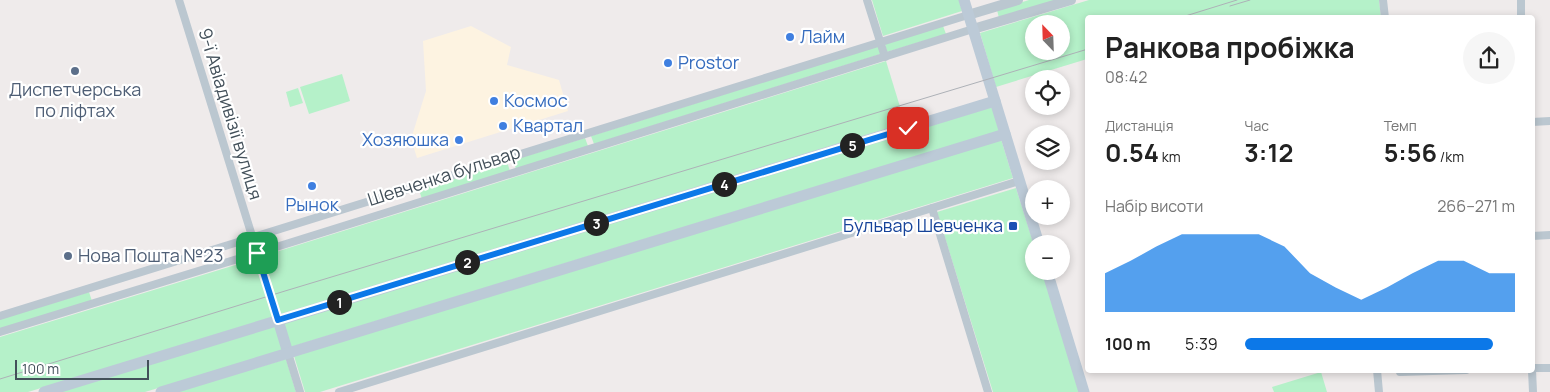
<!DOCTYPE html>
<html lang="uk">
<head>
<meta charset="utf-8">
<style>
  body { margin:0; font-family:Manrope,sans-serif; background:#f6f6f6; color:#222; height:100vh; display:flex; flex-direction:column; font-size:19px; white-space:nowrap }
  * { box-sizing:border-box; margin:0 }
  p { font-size:16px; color:#767676 }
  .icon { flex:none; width:28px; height:28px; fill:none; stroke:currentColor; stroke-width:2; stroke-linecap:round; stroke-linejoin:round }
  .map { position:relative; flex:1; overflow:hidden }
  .details { position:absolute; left:1085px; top:15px; width:450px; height:358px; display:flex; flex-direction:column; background:#fff; border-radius:5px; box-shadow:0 2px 8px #0003 }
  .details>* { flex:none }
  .needle { width:32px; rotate:337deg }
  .controls { position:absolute; left:1025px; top:15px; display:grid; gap:10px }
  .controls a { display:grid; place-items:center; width:45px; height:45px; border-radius:50%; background:#fff; box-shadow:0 2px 8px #0003; font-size:25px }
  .scale { position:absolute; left:15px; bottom:12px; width:134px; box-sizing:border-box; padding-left:5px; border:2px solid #43505a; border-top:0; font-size:14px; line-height:18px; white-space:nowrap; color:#43505a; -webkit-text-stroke:4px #fff; paint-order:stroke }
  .pin { position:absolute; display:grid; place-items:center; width:42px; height:42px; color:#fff; margin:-21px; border-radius:10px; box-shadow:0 2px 8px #0006 }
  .km { position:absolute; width:25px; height:25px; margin:-12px; border-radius:50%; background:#222; color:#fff; font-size:14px; line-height:25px; text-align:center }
  .round { display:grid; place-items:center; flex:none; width:52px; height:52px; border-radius:26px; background:#f6f6f6 }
  .headline { display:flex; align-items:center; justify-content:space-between; height:85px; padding:0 20px }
  h1 { font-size:28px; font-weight:700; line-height:38px }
  .stats { display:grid; grid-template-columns:repeat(3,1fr); gap:8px; height:85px; padding:5px 20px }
  .stats div { display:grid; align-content:center }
  .stats b { font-size:25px; font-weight:700 }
  .stats small { font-size:14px; font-weight:400 }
  .stats p { font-size:14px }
  .chart { height:140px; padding:10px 20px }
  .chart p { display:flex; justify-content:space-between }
  .chart svg { width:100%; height:90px; margin-top:5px; fill:#0c78e8; opacity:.7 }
  ul { padding:0 20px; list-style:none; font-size:16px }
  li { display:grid; grid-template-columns:80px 60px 1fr; align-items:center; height:38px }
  li i { height:12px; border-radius:6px; background:#0c78e8 }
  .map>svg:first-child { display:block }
  .commercial { fill:#fdf3e1 }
  .green { fill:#b5f1c9; fill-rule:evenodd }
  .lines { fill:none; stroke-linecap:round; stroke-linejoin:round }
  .minor { stroke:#bbc7d0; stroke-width:8 }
  .tertiary { stroke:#bbc7d0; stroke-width:10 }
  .secondary { stroke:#bccad7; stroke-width:11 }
  .tram { stroke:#adb1b7; stroke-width:1 }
  .route-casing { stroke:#fff; stroke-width:10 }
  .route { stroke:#0c78e8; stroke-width:6 }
  .shop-dot { fill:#3f7fe0; stroke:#fff; stroke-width:2 }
  .service-dot { fill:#5c6f8a; stroke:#fff; stroke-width:2 }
  .transit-dot { fill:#1a4fb4; stroke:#fff; stroke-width:2 }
  .labels { text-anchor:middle; stroke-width:4.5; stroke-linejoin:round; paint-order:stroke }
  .shop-label { font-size:18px; fill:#366cbe; stroke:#fff; text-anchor:start }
  .service-label { font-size:18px; fill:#4e5e75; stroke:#fff }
  .street-label { font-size:18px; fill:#43505a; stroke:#fff }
  .transit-label { font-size:18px; fill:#164399; stroke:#fff; text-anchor:end }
</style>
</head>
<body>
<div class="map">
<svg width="1550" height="392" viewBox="0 0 1550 392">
  <rect width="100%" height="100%" fill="#efebeb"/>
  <path class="commercial" d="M471,26l40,21 -4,18 52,15 9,31 -151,47 -6,-19 15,-48 -3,-50z"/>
  <g class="green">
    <path d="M872,0h87l3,11 -79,25z"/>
    <path d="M1029,0h30l-60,18 -2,-8z"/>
    <path d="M1089,0h290l2,17 -293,1 -1,41 -91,28 -16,-54zM1034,24h27v27h-27z"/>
    <path d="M943,26l3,8 -59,18 -2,-8z"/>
    <path d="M878,46l3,8 -287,90 -3,-8z"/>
    <path d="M886,61l19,62 -624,191 -18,-58z"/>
    <path d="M342,74l8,27 -41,13 -9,-27z"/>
    <path d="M298,88l5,15 -13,4 -4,-15z"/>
    <path d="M992,107l7,24 -708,216 -8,-24z"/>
    <path d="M585,138l3,8 -72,23 -3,-9z"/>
    <path d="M1001,139l12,39 -693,214h-15l-11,-36z"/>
    <path d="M507,162l3,9 -88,28 -3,-9z"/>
    <path d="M1016,188l18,57v26h8l37,121h-86l-56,-180z"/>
    <path d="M255,259l18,58 -245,75h-28v-55z"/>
    <path d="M89,292l3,9 -92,28v-10z"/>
    <path d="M275,326l8,24 -138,42h-85z"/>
    <path d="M286,359l10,33h-119z"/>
    <path d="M1321,372l6,20h-53l-2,-5z"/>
  </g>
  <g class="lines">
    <g class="minor">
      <path d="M179,0l99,320"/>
      <path d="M867,0l18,57"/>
      <path d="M1383,0l2,18"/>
      <path d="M1521,0v18"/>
      <path d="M1532,122l18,-1"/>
      <path d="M932,208l56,184"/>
      <path d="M1532,236l18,-1"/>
      <path d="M0,316l968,-301"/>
      <path d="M0,332l257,-79 716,-224"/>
      <path d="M288,353l12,39"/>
      <path d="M1532,368h18"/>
      <path d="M1377,370l2,22"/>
      <path d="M1400,370v2l66,-2"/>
      <path d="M1532,370l1,22"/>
      <path d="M339,392l680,-211"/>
    </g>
    <g class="tertiary">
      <path d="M968,15l50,-15"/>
      <path d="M973,29l98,-29"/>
    </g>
    <g class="secondary">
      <path d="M964,0l75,244"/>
      <path d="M1047,271l37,121"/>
      <path d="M278,320l10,33"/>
      <path d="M44,392l951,-291"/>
      <path d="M161,392l844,-258"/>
    </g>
    <g class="tram">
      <path d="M1230,6l20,-6"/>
      <path d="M1179,18l58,-18"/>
      <path d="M0,379l285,-88 803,-242"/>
    </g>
  </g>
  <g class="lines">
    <defs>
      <path id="route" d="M257,253l21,67 630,-192"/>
    </defs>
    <use href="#route" class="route-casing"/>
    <use href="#route" class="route"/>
  </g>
  <g class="shop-dot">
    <circle cx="790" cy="37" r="5"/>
    <circle cx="668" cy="63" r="5"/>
    <circle cx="494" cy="101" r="5"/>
    <circle cx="503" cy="126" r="5"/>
    <circle cx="459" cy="140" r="5"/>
    <circle cx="312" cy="186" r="5"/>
  </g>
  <g class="service-dot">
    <circle cx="75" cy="71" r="5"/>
    <circle cx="68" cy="256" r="5"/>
  </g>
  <rect class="transit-dot" x="1008" y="221" width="10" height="10" rx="2.5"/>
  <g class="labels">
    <g class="shop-label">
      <text x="800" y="43">Лайм</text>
      <text x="678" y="69">Prostor</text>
      <text x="504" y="107">Космос</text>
      <text x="513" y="132">Квартал</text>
      <text x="449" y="146" text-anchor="end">Хозяюшка</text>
      <text x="312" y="211" text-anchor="middle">Рынок</text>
    </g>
    <g class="service-label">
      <text x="75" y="96">Диспетчерська<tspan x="75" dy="21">по ліфтах</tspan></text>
      <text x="78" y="262" text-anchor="start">Нова Пошта №23</text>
    </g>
    <g class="street-label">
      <text transform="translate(230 114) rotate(73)" y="6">9-ї Авіадивізії вулиця</text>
      <text transform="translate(444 176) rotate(-18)" y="6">Шевченка бульвар</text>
    </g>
    <g class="transit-label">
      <text x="1003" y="232">Бульвар Шевченка</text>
    </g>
  </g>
</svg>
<div class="controls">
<a><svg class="needle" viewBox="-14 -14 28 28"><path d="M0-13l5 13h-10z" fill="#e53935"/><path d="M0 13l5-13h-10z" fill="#767676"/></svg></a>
<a><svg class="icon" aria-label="locate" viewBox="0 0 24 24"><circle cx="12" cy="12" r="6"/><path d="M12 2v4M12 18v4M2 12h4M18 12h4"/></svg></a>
<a><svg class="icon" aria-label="layers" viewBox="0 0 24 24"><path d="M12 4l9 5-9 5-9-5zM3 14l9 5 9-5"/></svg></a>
<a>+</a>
<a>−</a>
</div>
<div class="scale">100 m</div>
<div class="pin" style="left:257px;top:253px;background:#1e9e55"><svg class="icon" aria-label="arrive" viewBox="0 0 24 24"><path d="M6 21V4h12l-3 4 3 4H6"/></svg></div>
<div class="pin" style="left:908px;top:128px;background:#d93025"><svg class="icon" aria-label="check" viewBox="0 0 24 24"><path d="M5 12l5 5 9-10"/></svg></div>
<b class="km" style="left:339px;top:302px">1</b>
<b class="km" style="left:467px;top:262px">2</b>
<b class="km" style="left:596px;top:223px">3</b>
<b class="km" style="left:724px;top:184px">4</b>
<b class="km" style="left:852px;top:145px">5</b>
<section class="details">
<div class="headline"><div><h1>Ранкова пробіжка</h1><p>08:42</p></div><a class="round"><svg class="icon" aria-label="share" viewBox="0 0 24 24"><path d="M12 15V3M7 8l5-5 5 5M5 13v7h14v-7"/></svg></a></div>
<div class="stats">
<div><p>Дистанція</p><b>0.54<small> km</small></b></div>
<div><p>Час</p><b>3:12</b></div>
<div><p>Темп</p><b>5:56<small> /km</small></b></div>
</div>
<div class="chart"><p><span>Набір висоти</span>266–271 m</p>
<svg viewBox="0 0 160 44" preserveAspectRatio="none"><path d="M0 44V25L10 19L20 12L30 6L40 6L50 6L60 6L70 12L80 25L90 32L100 38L110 32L120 25L130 19L140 19L150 25L160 25V44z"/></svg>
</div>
<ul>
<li><b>100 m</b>5:39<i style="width:92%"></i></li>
</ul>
</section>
</div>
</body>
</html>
